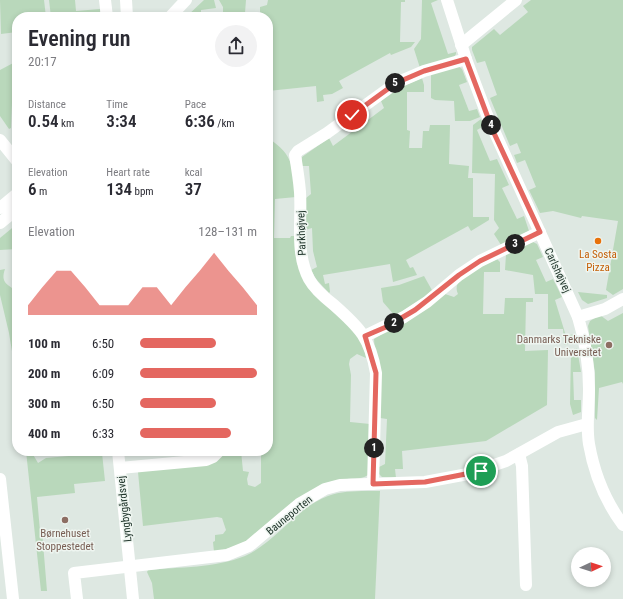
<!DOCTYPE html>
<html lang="en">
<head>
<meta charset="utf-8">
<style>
  body { margin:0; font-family:"Roboto Condensed",sans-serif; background:#f2f2f3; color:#2b2b33; height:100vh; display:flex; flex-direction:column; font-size:15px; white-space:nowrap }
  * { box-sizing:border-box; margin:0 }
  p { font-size:13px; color:#7c7c81 }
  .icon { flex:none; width:22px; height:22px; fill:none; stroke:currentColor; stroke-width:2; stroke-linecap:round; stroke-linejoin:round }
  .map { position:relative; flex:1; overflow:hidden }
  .panel { position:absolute; left:12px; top:12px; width:261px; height:444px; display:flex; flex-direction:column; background:#fff; border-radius:16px; box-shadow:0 2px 6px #0003 }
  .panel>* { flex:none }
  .needle { width:26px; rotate:86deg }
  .controls { position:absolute; left:571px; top:547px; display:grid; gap:8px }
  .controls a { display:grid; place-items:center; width:40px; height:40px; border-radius:50%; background:#fff; box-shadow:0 2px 6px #0003; font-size:20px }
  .pin { position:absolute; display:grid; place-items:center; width:34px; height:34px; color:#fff; margin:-17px; border:2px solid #fff; border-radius:50%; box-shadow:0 1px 4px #0007 }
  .km { position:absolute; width:20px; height:20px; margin:-10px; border-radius:50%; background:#222; color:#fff; font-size:11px; line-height:20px; text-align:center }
  .round { display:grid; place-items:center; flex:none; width:42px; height:42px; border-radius:21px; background:#f2f2f3 }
  .summary { display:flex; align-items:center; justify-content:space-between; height:68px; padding:0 16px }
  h1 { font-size:22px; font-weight:600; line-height:30px }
  .figures { display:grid; grid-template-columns:repeat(3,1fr); gap:6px; height:68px; padding:4px 16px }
  .figures div { display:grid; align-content:center }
  .figures b { font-size:17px; font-weight:600 }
  .figures small { font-size:11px; font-weight:400 }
  .figures p { font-size:11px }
  .chart { height:112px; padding:8px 16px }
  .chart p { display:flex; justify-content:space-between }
  .chart svg { width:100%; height:72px; margin-top:4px; fill:#e46760; opacity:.7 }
  ul { padding:0 16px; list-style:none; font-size:13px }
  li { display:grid; grid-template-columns:64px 48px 1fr; align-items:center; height:30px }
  li i { height:10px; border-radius:5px; background:#e46760 }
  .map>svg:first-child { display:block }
  .green { fill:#b9d8bb }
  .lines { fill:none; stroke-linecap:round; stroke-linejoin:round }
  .minor { stroke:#fff; stroke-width:12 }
  .route-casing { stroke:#fff; stroke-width:8 }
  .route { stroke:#e46760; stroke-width:5 }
  .food-dot { fill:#e8710a; stroke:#eef5f0; stroke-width:1.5 }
  .education-dot { fill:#8d6e63; stroke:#eef5f0; stroke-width:1.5 }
  .labels { text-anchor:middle; stroke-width:3; stroke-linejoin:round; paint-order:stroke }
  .street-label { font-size:11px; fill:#21362c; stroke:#eef5f0 }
  .food-label { font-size:11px; fill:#c56008; stroke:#eef5f0 }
  .education-label { font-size:11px; fill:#785e54; stroke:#eef5f0; text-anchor:end }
</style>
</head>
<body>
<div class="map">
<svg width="623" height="599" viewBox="0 0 623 599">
  <rect width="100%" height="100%" fill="#dee8e2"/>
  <g class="green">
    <path d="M0,0h44l2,17h-29v15l-16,2z"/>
    <path d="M49,0h26l1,11 24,-2v8h-49z"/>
    <path d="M204,0h10l2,8 -15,2v7h-15z"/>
    <path d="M219,0h27l-1,13 15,1v-7l7,-2 1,-5h137v2h-4l-1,40h15l-4,5 -20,8 -1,-2 -51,28 4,7 -11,6 -9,1 1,6 -7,1 -1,-16 -48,5v-74h-45v-10z"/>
    <path d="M422,0h16l-7,3 17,51 8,-2v2l-2,3 -34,11 -6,-19 7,-10z"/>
    <path d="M531,0h92v289l-10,6 -7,-5 12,-69 -36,-5 -1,2 -28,-7 -13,2 -11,-23 7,-3 -11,-27 -8,3 -3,-8 7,-2 -4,-10 -7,3 -20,-48 7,-3 -12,-34 -8,2 -5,-13v-3l22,-18 6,6 28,-23 -5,-6z"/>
    <path d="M17,61v39l-5,3 -1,25 -2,1 -9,-13v-46z"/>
    <path d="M458,66l4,3 5,13 -8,3 10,26 8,-2 3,8 -10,4h-15l-1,-20 -19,-1 -4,-2v-24z"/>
    <path d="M422,78l2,7v7h-17v38l3,1 -1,17h13l1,-17h6l1,-6h20l-1,39 20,2 -1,12h5v39h16v3l-18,11 -3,-5 -62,34 4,8 3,-1 4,8 -24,7 -3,-18 -67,11 2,9 4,-1 1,9 -1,1 -13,-14 -5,-9 6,-3 -4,-16 -1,-23 -7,2 1,-32 5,-4 -2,-28h-7v-9l27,-19 4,8 51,-38 -3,-7 6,-8z"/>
    <path d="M481,119l3,7 -7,4 13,31 7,-2 12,26 -7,3 15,31 7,-3 5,15 -28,14 -7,-11 5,-6 -5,-8 1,-46 -23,-1 1,-48z"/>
    <path d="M268,138c27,18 24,29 28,59l-21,2 -1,39h16l1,-2h4l2,28 59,69 8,14 2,11 -9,-4 -7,5 -1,5 2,11 -1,47 20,2 -2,51c-8,6 -18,1 -26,6 -43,22 -80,62 -128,71l-1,-10 2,-1v-6l8,-1 3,-4 -4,-12 -5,-1 -74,9 -5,-54 86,-21h17l2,20 6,1 -2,7 1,6 7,2 6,-4v-32h7z"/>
    <path d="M17,224v25l-17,1v-12z"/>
    <path d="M533,242l4,2 6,13 -7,3 10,22 7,-3 9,18 -7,3 11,36 8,-2 2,8 -12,3 -1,-16h-15v-35h-13l-2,-19 -28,-5 1,-16z"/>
    <path d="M497,259l3,3v10h-16l-1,42h21l1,-16h28v4h-7l-1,49 23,-1 -1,55 -61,36 -84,10 1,18h-8l1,9 -14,-1 -3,-3v-7l6,-3 2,-45 -7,-1 -6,-79 71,-45 9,3 4,-3c-9,-17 28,-30 39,-35z"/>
    <path d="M5,269c-5,14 3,16 12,22v91l-8,-49 -9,-38v-25z"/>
    <path d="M424,276l9,16 -38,24 -12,-14 -2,-14 18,-3z"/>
    <path d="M578,292l29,3v3l-19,6 -6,-4z"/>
    <path d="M623,313v71l-1,-2 -23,6 -2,32 -2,-2v-45l-7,-47 2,-5 10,-6 8,6z"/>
    <path d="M577,348l4,24h-8l1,28h7v12l-8,3 -3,-11 1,-54z"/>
    <path d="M26,451h5l7,12 8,-5 56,-5 3,28 -31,3 1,9 -38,4 3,34h2l5,60h-6z"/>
    <path d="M380,491l-5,108h-221l-2,-16 -5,-11 1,-2c32,-3 67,-2 97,-14 31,-14 51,-48 83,-60 16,-6 35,-5 52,-5z"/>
  </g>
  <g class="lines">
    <g class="minor">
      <path d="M105,0l2,17"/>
      <path d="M126,0l1,17"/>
      <path d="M447,0l19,59 21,56 91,202c7,23 11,48 11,72 0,19 -3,37 0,55 5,29 17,58 34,81"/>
      <path d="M170,17l16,-17"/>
      <path d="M461,45l55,-45"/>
      <path d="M0,140l17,21"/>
      <path d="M0,208l17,-14"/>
      <path d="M0,223l17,-14"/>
      <path d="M578,317l27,-8 18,-10"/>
      <path d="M365,336l39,-19 23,-15 32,-27 21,-14 60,-29"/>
      <path d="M118,451l15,148"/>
      <path d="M519,454l3,12 4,119"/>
      <path d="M120,468l86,-8 7,-3 6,-6"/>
      <path d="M0,479l13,120"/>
      <path d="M373,484l3,-111c-6,-35 -16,-45 -42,-68 -9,-7 -19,-15 -25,-26 -14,-27 -7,-58 -9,-87 -1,-13 -3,-25 -5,-37l3,-4 29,-18 69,-50 28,-12 42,-12"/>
      <path d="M77,599l-3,-26 153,-18 22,-9 50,-42 26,-15 15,-4 85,-3 43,-8 38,-13 52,-29 29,-8"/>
    </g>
  </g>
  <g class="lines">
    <defs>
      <path id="route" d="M352,115l44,-32 28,-12 42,-12 27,72 47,101 -60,29 -21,14 -44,35 -29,17 -21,9 11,37 -3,111 52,-2 56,-11"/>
    </defs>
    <use href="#route" class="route-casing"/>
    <use href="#route" class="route"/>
  </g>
  <circle class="food-dot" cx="598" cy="241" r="4"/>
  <g class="education-dot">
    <circle cx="609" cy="345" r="4"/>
    <circle cx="65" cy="520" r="4"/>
  </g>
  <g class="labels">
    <g class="street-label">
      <text transform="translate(301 233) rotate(-92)" y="4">Parkhøjvej</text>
      <text transform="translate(558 270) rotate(65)" y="4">Carlshøjvej</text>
      <text transform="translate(124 509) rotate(-96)" y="4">Lyngbygårdsvej</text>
      <text transform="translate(289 515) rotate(-39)" y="4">Bauneporten</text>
    </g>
    <g class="food-label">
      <text x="598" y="258">La Sosta<tspan x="598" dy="13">Pizza</tspan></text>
    </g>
    <g class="education-label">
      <text x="601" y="343">Danmarks Tekniske<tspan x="601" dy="13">Universitet</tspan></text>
      <text x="65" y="537" text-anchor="middle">Børnehuset<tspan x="65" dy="13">Stoppestedet</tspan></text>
    </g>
  </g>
</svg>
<div class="controls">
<a><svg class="needle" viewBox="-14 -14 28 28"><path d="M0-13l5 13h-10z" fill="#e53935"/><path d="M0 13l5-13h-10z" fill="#7c7c81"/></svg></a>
</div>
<div class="pin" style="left:481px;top:471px;background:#1e9e55"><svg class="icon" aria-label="arrive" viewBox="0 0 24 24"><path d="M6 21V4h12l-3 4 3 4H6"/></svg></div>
<div class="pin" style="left:352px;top:115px;background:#d93025"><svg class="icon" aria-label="check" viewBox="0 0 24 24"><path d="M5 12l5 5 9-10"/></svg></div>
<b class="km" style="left:374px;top:448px">1</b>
<b class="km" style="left:394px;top:323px">2</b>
<b class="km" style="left:515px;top:244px">3</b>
<b class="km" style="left:491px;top:125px">4</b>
<b class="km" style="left:395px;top:83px">5</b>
<section class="panel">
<div class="summary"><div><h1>Evening run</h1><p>20:17</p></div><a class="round"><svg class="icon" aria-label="share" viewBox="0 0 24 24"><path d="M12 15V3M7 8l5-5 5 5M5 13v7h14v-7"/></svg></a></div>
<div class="figures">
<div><p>Distance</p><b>0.54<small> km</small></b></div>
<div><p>Time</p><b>3:34</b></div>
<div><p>Pace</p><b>6:36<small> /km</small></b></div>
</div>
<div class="figures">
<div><p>Elevation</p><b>6<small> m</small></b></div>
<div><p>Heart rate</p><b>134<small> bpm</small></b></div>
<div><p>kcal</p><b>37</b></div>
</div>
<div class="chart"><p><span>Elevation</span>128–131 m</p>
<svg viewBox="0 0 160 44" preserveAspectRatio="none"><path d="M0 44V38L10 27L20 17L30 17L40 27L50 38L60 38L70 38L80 27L90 27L100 38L110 27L120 17L130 6L140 17L150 27L160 38V44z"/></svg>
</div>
<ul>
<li><b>100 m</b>6:50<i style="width:65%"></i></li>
<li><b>200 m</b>6:09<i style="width:100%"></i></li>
<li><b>300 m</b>6:50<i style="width:65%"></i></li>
<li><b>400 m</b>6:33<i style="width:78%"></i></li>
</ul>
</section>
</div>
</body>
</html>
